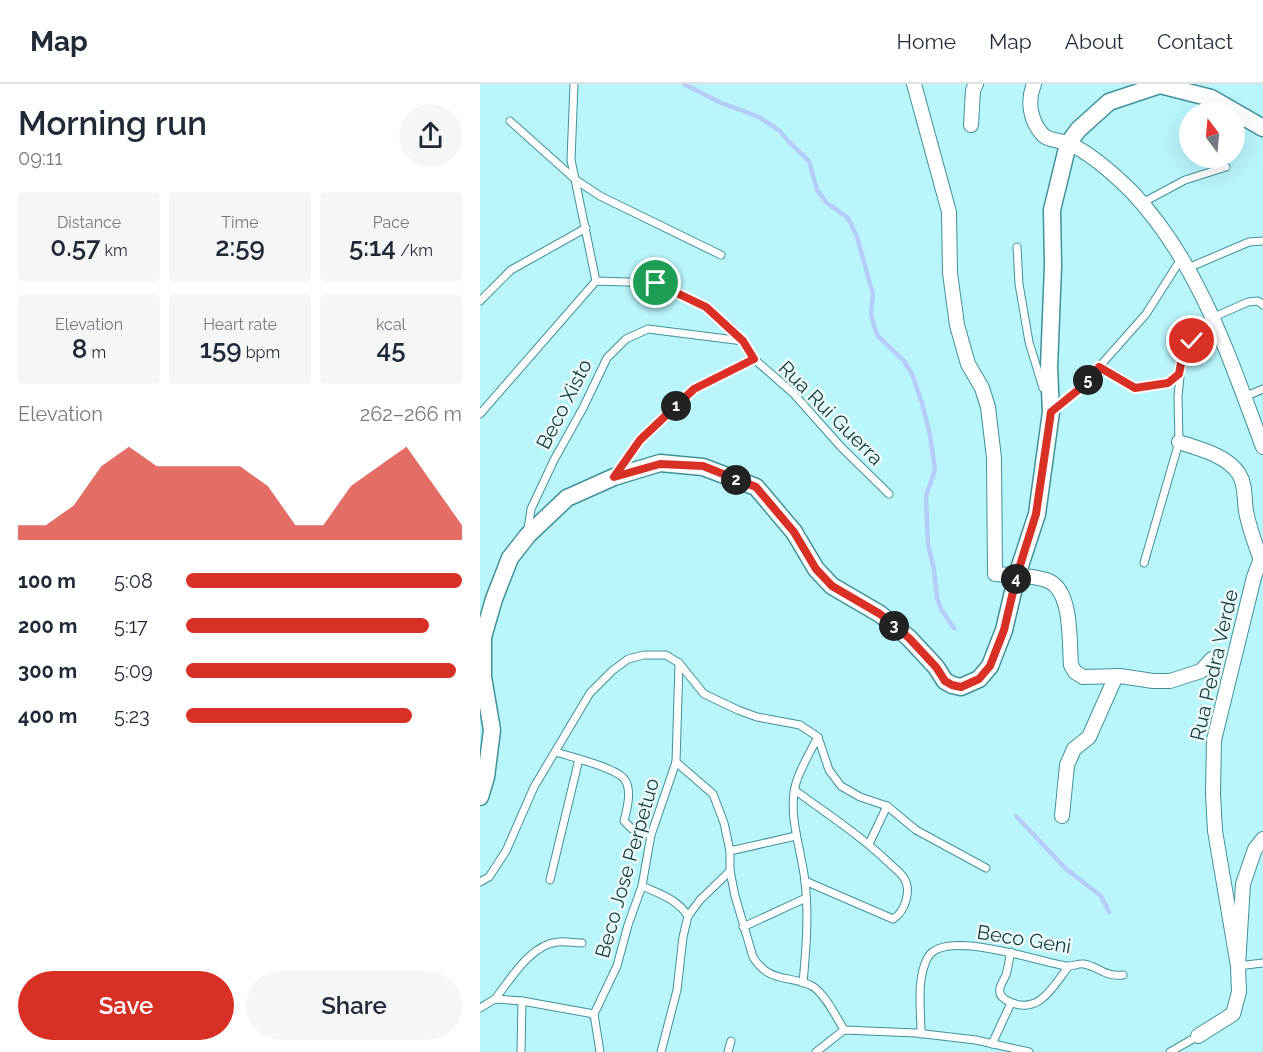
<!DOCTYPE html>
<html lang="en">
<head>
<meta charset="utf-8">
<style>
  body { margin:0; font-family:Raleway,sans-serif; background:#f6f6f7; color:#1f2937; height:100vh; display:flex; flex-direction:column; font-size:22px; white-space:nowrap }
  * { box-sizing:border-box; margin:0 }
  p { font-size:20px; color:#747a83 }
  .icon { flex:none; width:33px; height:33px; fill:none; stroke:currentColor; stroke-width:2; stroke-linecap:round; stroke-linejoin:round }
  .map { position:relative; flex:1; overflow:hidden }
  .drawer { display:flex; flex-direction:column; background:#fff; width:480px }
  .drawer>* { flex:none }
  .needle { width:39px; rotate:344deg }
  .fabs { position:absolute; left:699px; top:18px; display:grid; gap:12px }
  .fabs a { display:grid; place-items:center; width:66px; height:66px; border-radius:50%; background:#fff; box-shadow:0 6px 24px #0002; font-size:30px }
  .pin { position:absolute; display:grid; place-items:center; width:51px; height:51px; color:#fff; margin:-26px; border:3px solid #fff; border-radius:50%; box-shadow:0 2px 6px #0007 }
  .km { position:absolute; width:30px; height:30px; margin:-15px; border-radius:50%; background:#222; color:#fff; font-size:16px; line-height:30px; text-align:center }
  .round { display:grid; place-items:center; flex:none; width:63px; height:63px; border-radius:32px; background:#f6f6f7 }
  .summary { display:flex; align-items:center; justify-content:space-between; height:102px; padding:0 18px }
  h1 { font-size:33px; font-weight:600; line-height:45px }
  .figures { display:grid; grid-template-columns:repeat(3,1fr); gap:9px; height:102px; padding:6px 18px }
  .figures div { display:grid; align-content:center; border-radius:6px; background:#f6f6f7; text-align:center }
  .figures b { font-size:26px; font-weight:600 }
  .figures small { font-size:16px; font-weight:400 }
  .figures p { font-size:16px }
  .chart { height:168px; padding:12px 18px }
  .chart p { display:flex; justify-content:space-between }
  .chart svg { width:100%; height:108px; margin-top:6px; fill:#d93025; opacity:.7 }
  .action { display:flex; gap:12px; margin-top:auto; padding:12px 18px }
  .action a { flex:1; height:69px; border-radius:36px; background:#d93025; color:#fff; font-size:24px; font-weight:600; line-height:69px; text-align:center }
  .action a+a { background:#f6f6f7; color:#1f2937 }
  ul { padding:0 18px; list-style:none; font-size:20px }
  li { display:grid; grid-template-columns:96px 72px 1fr; align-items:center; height:45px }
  li i { height:15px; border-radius:8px; background:#d93025 }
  header { display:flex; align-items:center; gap:36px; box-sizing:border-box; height:84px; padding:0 30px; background:#fff; border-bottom:2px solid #e0e1e3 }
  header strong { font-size:28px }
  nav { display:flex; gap:33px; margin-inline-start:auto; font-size:21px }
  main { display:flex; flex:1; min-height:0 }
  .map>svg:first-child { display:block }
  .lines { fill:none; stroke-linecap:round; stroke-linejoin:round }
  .stream { stroke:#b5cbf8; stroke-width:4.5 }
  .service-casing { stroke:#419199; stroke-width:9 }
  .minor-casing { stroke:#419199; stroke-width:16 }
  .tertiary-casing { stroke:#419199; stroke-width:19 }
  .service { stroke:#fff; stroke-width:7 }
  .minor { stroke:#fff; stroke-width:14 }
  .tertiary { stroke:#fff; stroke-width:16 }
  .route-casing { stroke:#fff; stroke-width:12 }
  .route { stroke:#d93025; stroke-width:8 }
  .labels { text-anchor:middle; stroke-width:5; stroke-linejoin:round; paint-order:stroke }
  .street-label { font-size:20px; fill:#17393c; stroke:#ebfafb }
</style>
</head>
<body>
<header>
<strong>Map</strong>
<nav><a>Home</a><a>Map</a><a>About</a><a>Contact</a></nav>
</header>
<main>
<section class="drawer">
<div class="summary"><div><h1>Morning run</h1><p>09:11</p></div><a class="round"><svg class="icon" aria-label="share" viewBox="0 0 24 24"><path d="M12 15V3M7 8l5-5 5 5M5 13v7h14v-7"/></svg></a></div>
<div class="figures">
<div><p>Distance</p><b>0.57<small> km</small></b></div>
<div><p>Time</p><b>2:59</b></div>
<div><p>Pace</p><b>5:14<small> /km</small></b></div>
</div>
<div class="figures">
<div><p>Elevation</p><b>8<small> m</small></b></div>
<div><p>Heart rate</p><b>159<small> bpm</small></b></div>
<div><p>kcal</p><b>45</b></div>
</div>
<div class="chart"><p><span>Elevation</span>262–266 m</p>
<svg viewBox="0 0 160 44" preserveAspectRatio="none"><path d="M0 44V38L10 38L20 30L30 14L40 6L50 14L60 14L70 14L80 14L90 22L100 38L110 38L120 22L130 14L140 6L150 22L160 38V44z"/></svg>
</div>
<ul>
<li><b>100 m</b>5:08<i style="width:100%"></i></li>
<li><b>200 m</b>5:17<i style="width:88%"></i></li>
<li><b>300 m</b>5:09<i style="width:98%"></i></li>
<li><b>400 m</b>5:23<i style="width:82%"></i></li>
</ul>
<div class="action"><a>Save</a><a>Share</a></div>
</section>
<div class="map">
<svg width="783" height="968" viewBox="0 0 783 968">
  <rect width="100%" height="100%" fill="#b8f6fc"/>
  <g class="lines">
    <g class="stream">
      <path d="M204,0l35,18 40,15 21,14 9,11 20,19 8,29 10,13 21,15 9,19 16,57 -2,19 3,13 4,10 26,25 8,13 10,29 8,32 5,35 -9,26 2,49 6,24 3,29 4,11 13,19"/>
      <path d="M536,732l49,52 36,28 8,16"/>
    </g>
    <defs>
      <g id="service">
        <path d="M94,0l-3,76 25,121"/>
        <path d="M30,37l66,59 24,16 121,59"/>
        <path d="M662,119l43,-23 41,-13"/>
        <path d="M537,163l2,37 10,58 14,46"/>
        <path d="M708,184l61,-26 14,-1"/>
        <path d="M0,217l31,-31 75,-42"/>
        <path d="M619,283l36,21 33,-5 11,-9"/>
        <path d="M764,313l19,-8"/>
        <path d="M574,326l29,-25 63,-71 35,-55"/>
        <path d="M0,330l116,-133 60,2 50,24 37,34 11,18"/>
        <path d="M137,388l23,-32 54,-51 60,-30 39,34 48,54 48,47"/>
        <path d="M48,445l3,-20 23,-49 29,-52 24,-50 19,-19 22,-10 95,12"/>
        <path d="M664,479l35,-121 -1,-46 4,-38 10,-17 22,-24 34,-15 10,-1 5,4"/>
        <path d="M199,579l-3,99 37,32 11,29 6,28v20l5,25 18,61c16,26 35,18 57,28 13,5 27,33 34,45"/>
        <path d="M76,668c15,5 62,16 69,28 7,11 2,29 -1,41l8,8 19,6"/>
        <path d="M316,707c31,23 64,44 92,71 5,5 12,10 16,16 8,12 1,34 -11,41l-88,-38"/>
        <path d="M389,760l18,-38"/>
        <path d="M250,767l66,-15"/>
        <path d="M70,796l29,-121"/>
        <path d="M0,798l9,-5 17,-26 28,-64 56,-94 22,-22 16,-12 16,-4h22l13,8 25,31 34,16 19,7 43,8 18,12 11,33 12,16 19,11 27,9 29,24 70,38"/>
        <path d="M162,802c18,8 35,13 46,30"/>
        <path d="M263,843l63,-29"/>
        <path d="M531,868c-2,7 -3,16 -5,23 -2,4 -5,9 -6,13 -2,8 5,12 10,14 30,13 43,-16 59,-36"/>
        <path d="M758,882l25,-3"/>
        <path d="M323,899c3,-33 6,-68 2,-101 -3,-31 -18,-67 -9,-99 5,-16 14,-31 22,-46"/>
        <path d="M15,915c15,-19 36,-55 63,-57 8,-1 16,1 24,1"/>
        <path d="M0,924l15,-9 27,2 72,13"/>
        <path d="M441,950c0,-25 -5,-55 7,-77 17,-29 111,5 138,9 6,1 12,-3 18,-2 15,3 21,13 39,11"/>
        <path d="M512,960l19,-41"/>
        <path d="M41,968l1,-51"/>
        <path d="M120,968l-6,-38 23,-48 11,-41 14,-39 9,-51 25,-73"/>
        <path d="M181,968l16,-62 6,-53 5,-21 12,-16 30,-29"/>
        <path d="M248,968l3,-11"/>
        <path d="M336,968l28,-22 72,3 60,7 53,12"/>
        <path d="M690,968l28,-16"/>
      </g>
      <g id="minor">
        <path d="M434,0l35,128 1,61 7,52 11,39 14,24 6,19 6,51 1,116c17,1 35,1 51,6 27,8 23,62 25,85l4,7 8,5 37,-1 33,5h17l31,-10 11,-12"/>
        <path d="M554,0c-7,17 -4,37 9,51 6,6 17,5 25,8 22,10 48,33 65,50 67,72 96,164 130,254"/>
        <path d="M491,41l2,-35 3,-6"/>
        <path d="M699,358c20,7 48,13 60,32 7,11 5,25 7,37 3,17 9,32 15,49"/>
        <path d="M582,732l5,-51 7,-16 15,-12 27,-61"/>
        <path d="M758,882l-23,-135 -2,-37 1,-54 40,-163 9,-24"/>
        <path d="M718,952l35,-22 6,-22 -1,-26 5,-82 12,-35 8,-10"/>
      </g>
      <path id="tertiary" d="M0,713l6,-20 6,-47 -9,-53v-40l11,-38 16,-41 18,-23 39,-37 47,-21 46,-14 43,4 53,20 38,45 22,37 16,17 48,28 29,24 27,29 9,14 7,4 9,2 18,-8 11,-13 14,-36 13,-55 20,-61 14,-102 -2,-45 4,-101 -1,-56 16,-66 10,-14 31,-28 51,-17 51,13 52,30"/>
    </defs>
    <use href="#service" class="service-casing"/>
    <use href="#minor" class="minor-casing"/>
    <use href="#tertiary" class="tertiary-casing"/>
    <use href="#service" class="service"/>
    <use href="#minor" class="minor"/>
    <use href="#tertiary" class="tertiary"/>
  </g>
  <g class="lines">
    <defs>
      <path id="route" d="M176,199l50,24 37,34 11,18 -60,30 -54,51 -26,37 46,-13 43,2 53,21 38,45 22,37 16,17 48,28 29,24 27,29 9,14 7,4 9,2 18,-8 11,-13 14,-36 13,-55 19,-61 15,-102 32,-26 16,-19 36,21 33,-5 11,-9 3,-16 10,-17"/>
    </defs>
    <use href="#route" class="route-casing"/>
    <use href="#route" class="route"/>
  </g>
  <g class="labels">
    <g class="street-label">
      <text transform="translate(84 320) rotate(-63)" y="7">Beco Xisto</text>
      <text transform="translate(351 329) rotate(45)" y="7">Rua Rui Guerra</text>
      <text transform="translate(734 581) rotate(-77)" y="7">Rua Pedra Verde</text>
      <text transform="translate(147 784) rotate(-74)" y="7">Beco Jose Perpetuo</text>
      <text transform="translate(544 855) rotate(9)" y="7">Beco Geni</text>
    </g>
  </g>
</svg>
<div class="fabs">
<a><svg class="needle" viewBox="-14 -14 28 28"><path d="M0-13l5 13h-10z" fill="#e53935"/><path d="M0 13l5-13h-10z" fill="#747a83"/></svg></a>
</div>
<div class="pin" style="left:176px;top:199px;background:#1e9e55"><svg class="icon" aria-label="arrive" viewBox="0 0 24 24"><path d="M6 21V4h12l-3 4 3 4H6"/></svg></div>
<div class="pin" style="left:712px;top:257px;background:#d93025"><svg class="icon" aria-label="check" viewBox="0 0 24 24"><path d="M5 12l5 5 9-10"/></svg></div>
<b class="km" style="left:196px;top:322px">1</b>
<b class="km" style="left:256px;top:396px">2</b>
<b class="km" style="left:414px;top:542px">3</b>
<b class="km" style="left:536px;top:495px">4</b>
<b class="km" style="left:608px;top:296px">5</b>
</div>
</main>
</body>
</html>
